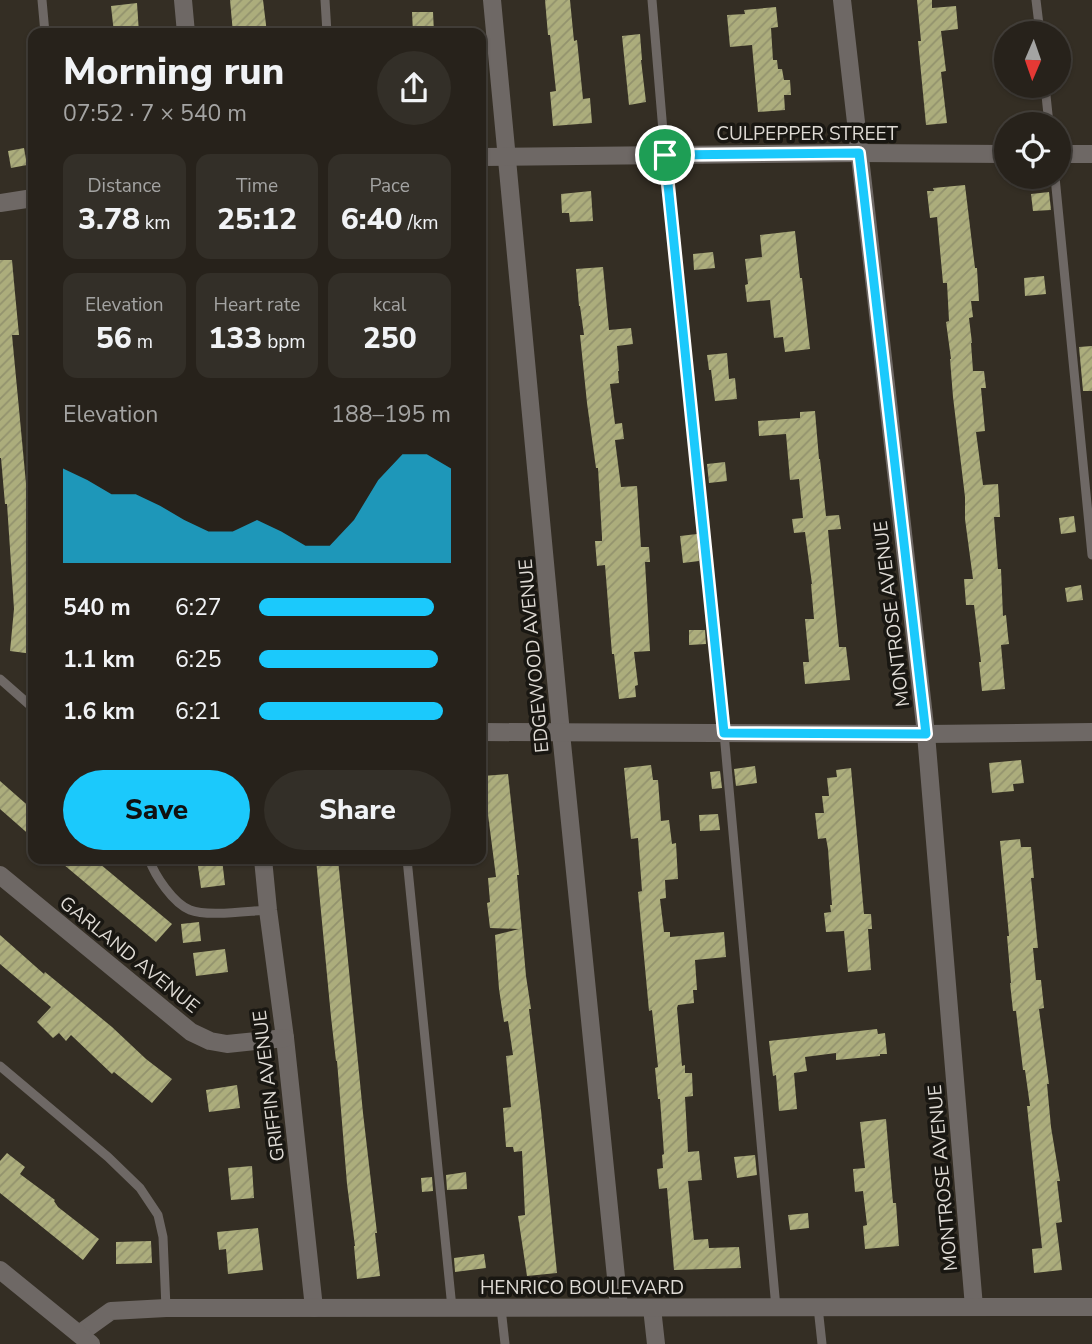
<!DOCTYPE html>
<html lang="en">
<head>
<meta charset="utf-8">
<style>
  body { margin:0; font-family:"Nunito Sans",sans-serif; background:#332f28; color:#f1f3f6; height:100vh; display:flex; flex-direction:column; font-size:26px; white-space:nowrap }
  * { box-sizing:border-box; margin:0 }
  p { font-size:23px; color:#a4a4a3 }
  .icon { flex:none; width:38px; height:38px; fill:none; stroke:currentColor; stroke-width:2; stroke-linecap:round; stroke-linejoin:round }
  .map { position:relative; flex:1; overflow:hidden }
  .details { position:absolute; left:28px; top:28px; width:458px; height:836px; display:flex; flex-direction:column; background:#27221b; border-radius:14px; box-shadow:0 2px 5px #0004,0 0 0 2px #433f3a }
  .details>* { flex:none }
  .needle { width:46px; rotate:182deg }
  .fabs { position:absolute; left:994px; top:21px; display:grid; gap:14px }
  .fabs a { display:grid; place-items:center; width:77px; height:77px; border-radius:50%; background:#27221b; box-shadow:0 2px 5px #0004,0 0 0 2px #433f3a; font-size:35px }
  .pin { position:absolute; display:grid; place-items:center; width:60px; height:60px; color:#fff; margin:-30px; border:4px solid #fff; border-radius:50%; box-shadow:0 2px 7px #0007 }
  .round { display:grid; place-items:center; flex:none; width:74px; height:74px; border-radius:37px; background:#332f28 }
  .summary { display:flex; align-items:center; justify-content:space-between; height:119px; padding:0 35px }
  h1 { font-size:38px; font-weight:800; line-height:52px }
  .metrics { display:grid; grid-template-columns:repeat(3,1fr); gap:10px; height:119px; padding:7px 35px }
  .metrics div { display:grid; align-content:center; border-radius:14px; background:#332f28; text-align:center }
  .metrics b { font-size:30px; font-weight:800 }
  .metrics small { font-size:19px; font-weight:400 }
  .metrics p { font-size:19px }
  .chart { height:196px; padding:14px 35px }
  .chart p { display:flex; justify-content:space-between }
  .chart svg { width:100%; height:126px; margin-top:7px; fill:#1bc9fc; opacity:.7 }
  .primary-button { display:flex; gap:14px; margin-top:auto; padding:14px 35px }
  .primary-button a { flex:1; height:80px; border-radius:42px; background:#1bc9fc; color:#111; font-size:28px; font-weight:800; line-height:80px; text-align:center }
  .primary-button a+a { background:#332f28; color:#f1f3f6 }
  ul { padding:0 35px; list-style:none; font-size:23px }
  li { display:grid; grid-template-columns:112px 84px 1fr; align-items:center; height:52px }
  li i { height:18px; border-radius:9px; background:#1bc9fc }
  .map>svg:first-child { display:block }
  .building { fill:url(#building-hatch) }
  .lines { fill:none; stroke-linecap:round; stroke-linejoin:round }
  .service { stroke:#6e6865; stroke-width:9 }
  .minor { stroke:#6e6865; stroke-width:18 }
  .tertiary { stroke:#6e6865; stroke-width:18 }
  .route-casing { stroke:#fff; stroke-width:14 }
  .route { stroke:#1bc9fc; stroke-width:9 }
  .labels { text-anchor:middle; stroke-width:7; stroke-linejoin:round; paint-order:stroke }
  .street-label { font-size:19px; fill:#dfdbd5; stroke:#191712 }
</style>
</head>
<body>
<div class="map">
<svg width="1092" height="1344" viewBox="0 0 1092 1344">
  <defs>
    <pattern id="building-hatch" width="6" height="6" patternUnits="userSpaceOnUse" patternTransform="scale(1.75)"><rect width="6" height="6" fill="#acad7c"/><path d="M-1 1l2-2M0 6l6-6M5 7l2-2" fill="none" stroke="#92926d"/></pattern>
  </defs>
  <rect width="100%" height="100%" fill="#342e24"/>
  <g class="building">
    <path d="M230,0h33l4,33h-34z"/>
    <path d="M545,0h25l4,41 3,-1 6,59 7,-1 2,25 -39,3 -3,-34 6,-1 -6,-56h-2z"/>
    <path d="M917,0h15v8l24,-2 2,23 -17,2 5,40 -5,1 6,51 -21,2 -8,-84h3z"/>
    <path d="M137,3l2,30h-25l-3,-27z"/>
    <path d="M776,7l2,20 -7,1 2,32h4l1,9h4l2,11h6l1,15h-7l1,15 -27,2 -6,-67 -22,2 -3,-32 18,-1 -1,-4z"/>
    <path d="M412,12h21l1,21h-21z"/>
    <path d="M640,34l2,26h-1l5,42 -17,3 -7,-69z"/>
    <path d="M24,148l3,17 -16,3 -3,-17z"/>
    <path d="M965,185l10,83h2l2,33h-8l2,16 -4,1 3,25h-1l2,28h11l2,17h-5l4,43 -9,1 7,53 15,-1 2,33h-6l4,52h3l2,47 3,-1 2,21 1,8 -8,1 4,44 -23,2 -3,-29h2l-7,-57h-8l-2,-26h9l-8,-60v-22l-12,-100 -3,-38h1l-5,-37 3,-1 -2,-38h-4l-6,-66 -7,1 -3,-27h7l-1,-3z"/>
    <path d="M591,191l2,30 -23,1 -1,-9h-7l-1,-19z"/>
    <path d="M1049,192l2,18 -18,1 -2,-17z"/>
    <path d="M795,231l5,47h2l8,71 -25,3 -2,-15 -9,1 -4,-38 -23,2 -2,-17 3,-1 -3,-25 17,-2 -2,-22z"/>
    <path d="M713,252l2,16 -21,2 -1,-16z"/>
    <path d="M0,260h12l3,33 4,42h-7l17,180 4,-1v140l-23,-3 4,-42 -7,-105h-2l-4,-46h-1z"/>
    <path d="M603,267l6,63 22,-2 2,16 -16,2 2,25h-1l1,12 -9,1 5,40 7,-1 2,16 -9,1 6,47 16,-1 4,61h8l1,15h-5l5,89 -16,1 4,33 -3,1 1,11 -17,2 -5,-45h-2l-7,-89 -8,1 -2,-25h7v-4l-4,-69h-2l-9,-65 -7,-68h4l-4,-29h-1l-3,-37z"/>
    <path d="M1044,276l2,18 -21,2 -1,-18z"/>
    <path d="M1092,346v45h-9l-4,-44z"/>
    <path d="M727,353l2,26 6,-1 2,21 -22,2 -4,-31h-2l-2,-15z"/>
    <path d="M815,411l4,48h1l6,57 13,-1 2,14 -13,1 11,117h7l4,33 -45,4 -2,-22h6l-4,-43h9l-3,-35h1l-7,-52 -11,1 -2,-14 11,-1 -4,-39 -9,1 -4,-46 -27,2 -1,-15 42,-3v-6z"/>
    <path d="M725,462l2,19 -18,2 -2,-19z"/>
    <path d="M1074,516l2,16 -15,2 -2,-16z"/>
    <path d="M697,534l2,27 -16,2 -3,-27z"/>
    <path d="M1081,585l2,15 -16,2 -2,-14z"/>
    <path d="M689,630h16l1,14 -17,1z"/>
    <path d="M1021,760l3,23 -11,1 1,7 -22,2 -3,-30z"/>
    <path d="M651,765l2,15h5l3,41 8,-1 3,24 4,-1 2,36 -13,1 1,18 -6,1 4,33h6v5l54,-5 2,25 -31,3 2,30h-4l1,13 -16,2 -1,3 5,58 3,-1v8h7l1,23 -8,1 3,55 11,-1 3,29 -14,1 6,59 14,-1 1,9 30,-1 2,21 -67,2 -7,-82 -8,1 -2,-20 6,-1 -1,-13 2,-1 -4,-55h-2l-3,-31 3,-1 -6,-57 -3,1 -11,-119 4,-1 -4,-53 -7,1 -7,-71z"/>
    <path d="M755,766l2,17 -21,3 -2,-17z"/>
    <path d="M851,768l13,146h7l1,15h-4l3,41 -23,2 -4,-41 -18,1 -2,-19 7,-1 -1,-7h2l-4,-56 -2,-11 -8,1 -3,-26h9l-2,-17h7l-2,-18 10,-1 -1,-7z"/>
    <path d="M720,771l2,17 -10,1 -2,-17z"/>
    <path d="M508,774l11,101h-2l9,101 5,33h-2l12,101 16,163 -30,3 -9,-60 7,-1 -3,-64 -8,1 -1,-5h-7l-3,-39 8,-1 -5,-51 7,-1 -5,-34 -4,1 -5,-33 -4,-54 24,-6 -29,-1 -3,-25 3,-1 -2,-24 8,-1 -13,-101z"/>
    <path d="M0,781l33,29v28l-33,-29z"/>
    <path d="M718,814l2,16 -20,1 -1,-16z"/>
    <path d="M1020,839l1,8h10l3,31h-3l7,70h-5l3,32h5l3,28 -5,1 10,75h-2l4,43 9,54h-3l5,41 -6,1 6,47 -28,3 -2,-24 10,-1 -15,-142h3l-5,-36h-2l-7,-59h-3l-3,-28h1l-4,-47h2l-9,-95z"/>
    <path d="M57,859h37l78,65 -16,18z"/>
    <path d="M197,859h25l3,26 -24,3z"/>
    <path d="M316,859h22l25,254 14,120h-2l5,43 -23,3 -3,-33h1l-8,-62 -10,-123h-1l-5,-44z"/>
    <path d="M199,922l2,19 -18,2 -2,-19z"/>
    <path d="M0,935l44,39 1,-2 67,55 34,32 26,20 -20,24 -38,-31 -2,2 -41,-39 -5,6 -7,-8 -6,5 -16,-16 14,-15 -51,-43z"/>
    <path d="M225,949l3,23 -32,4 -3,-23z"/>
    <path d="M877,1029l1,5 7,-1 2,21h-7v2l-44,4v-7l-31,4 2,14 -13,2 3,36 -18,2 -3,-36 -3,1 -4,-35z"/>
    <path d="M237,1085l3,23 -31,4 -3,-22z"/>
    <path d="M886,1119l7,84h3l3,43 -34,3 -2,-23 4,-1 -4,-34 -8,1 -2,-23 12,-1 -5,-46z"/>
    <path d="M7,1153l18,14 -5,7 35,26 -1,1 4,6 41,32 -16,21 -83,-67v-32z"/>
    <path d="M755,1155l2,20 -20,3 -3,-21z"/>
    <path d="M252,1166l2,32 -23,2 -3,-32z"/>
    <path d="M466,1172l1,17 -20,1 -1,-15z"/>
    <path d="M432,1177l1,14 -11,1 -1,-14z"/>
    <path d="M808,1213l1,15 -19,2 -2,-15z"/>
    <path d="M258,1228l5,42 -35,4 -2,-25 -7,1 -2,-18z"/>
    <path d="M151,1241l1,22 -36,1v-22z"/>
    <path d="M484,1254l2,14 -31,4 -1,-14z"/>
  </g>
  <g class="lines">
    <g class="service">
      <path d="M42,0l3,33"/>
      <path d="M325,0l2,33"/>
      <path d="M652,0l13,155 59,578 52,575"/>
      <path d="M1036,0l4,33"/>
      <path d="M1045,86l4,38"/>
      <path d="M1055,177l37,378"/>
      <path d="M0,679l33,29"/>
      <path d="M149,859c6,17 24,44 41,51 17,7 58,1 78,0"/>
      <path d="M407,859l45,449"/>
      <path d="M0,1066l108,91 32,31 18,27 5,22 3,71"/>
      <path d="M818,1307l4,37"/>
      <path d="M501,1308l4,36"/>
    </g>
    <g class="minor">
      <path d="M183,0l3,33"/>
      <path d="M492,0l69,733 58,574"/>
      <path d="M842,0l84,734 48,573"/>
      <path d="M1059,154h33"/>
      <path d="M481,157l378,-4 147,1"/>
      <path d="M0,203l33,-5"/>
      <path d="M481,732l445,2 166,-2"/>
      <path d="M263,859l5,51 17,128 29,270"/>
      <path d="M0,875l191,157 19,9 17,3 58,-6"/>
      <path d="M652,1308l4,36"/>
      <path d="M79,1334l32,-23 55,-3 926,-1"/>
    </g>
    <path class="tertiary" d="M0,1270l91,74"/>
  </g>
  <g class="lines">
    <defs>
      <path id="route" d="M859,153l67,581 -202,-1 -59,-578z"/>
    </defs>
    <use href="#route" class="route-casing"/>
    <use href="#route" class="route"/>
  </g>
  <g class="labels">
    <g class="street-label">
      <text x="807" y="140">CULPEPPER STREET</text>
      <text transform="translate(891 614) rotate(-97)" y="7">MONTROSE AVENUE</text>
      <text transform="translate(533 656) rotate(-95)" y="7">EDGEWOOD AVENUE</text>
      <text transform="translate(130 954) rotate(39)" y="7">GARLAND AVENUE</text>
      <text transform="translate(268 1086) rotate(-97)" y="7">GRIFFIN AVENUE</text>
      <text transform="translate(942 1178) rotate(-95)" y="7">MONTROSE AVENUE</text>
      <text x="582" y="1294">HENRICO BOULEVARD</text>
    </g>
  </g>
</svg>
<div class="fabs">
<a><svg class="needle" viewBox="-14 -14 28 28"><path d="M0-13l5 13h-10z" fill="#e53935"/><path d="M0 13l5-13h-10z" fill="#a4a4a3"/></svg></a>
<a><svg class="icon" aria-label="locate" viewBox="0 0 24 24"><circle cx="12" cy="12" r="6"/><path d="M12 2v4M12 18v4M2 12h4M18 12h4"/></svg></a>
</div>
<div class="pin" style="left:665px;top:155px;background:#1e9e55"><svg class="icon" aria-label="arrive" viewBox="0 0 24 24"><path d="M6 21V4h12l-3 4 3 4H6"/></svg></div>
<section class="details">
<div class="summary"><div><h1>Morning run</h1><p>07:52 · 7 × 540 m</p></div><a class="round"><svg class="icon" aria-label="share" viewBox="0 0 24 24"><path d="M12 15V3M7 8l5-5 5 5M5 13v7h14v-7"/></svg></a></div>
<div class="metrics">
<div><p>Distance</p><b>3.78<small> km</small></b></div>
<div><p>Time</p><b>25:12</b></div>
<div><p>Pace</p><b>6:40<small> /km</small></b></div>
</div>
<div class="metrics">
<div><p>Elevation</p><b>56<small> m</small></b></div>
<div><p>Heart rate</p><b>133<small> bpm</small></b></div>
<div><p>kcal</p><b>250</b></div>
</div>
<div class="chart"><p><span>Elevation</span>188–195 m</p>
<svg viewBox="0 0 160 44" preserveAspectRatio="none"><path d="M0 44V11L10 15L20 20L30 20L40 24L50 29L60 33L70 33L80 29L90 33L100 38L110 38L120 29L130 15L140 6L150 6L160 11V44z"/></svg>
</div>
<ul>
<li><b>540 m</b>6:27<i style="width:91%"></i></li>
<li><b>1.1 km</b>6:25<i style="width:93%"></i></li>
<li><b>1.6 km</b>6:21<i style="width:96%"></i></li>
</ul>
<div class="primary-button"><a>Save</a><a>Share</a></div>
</section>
</div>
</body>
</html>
